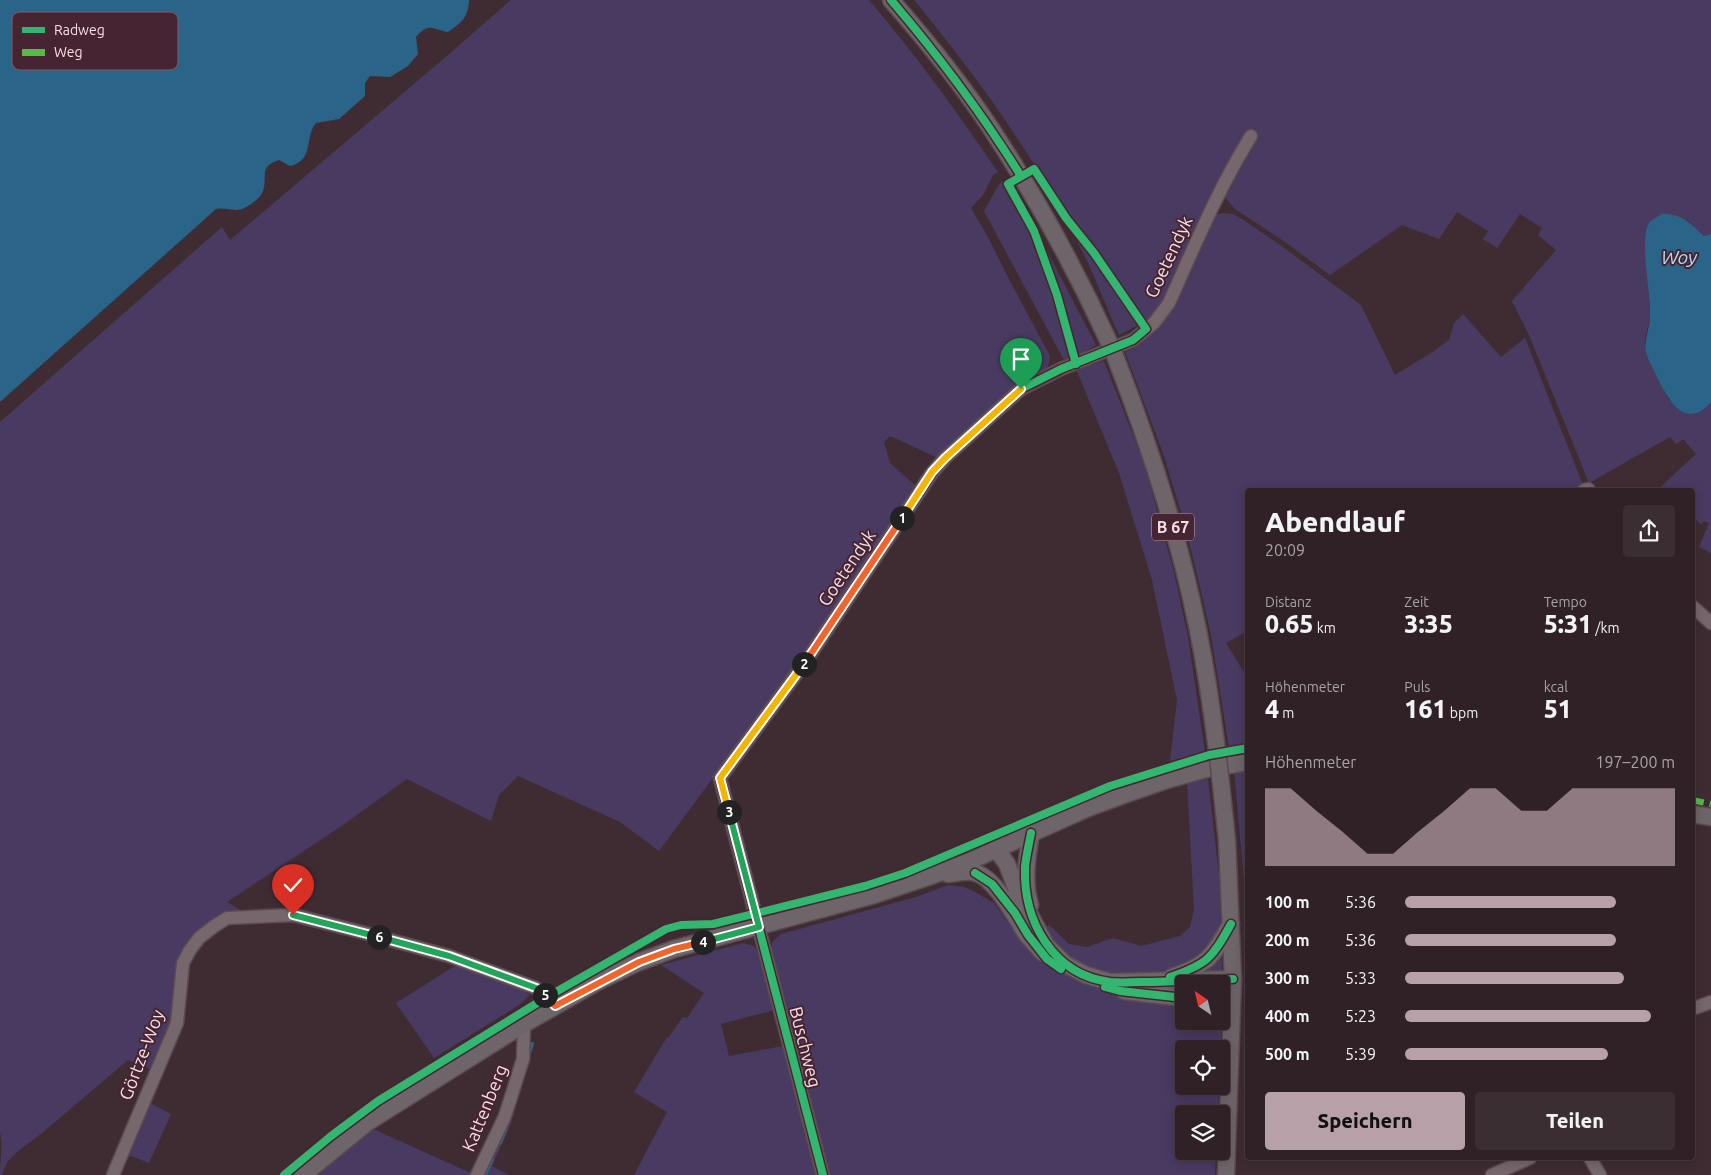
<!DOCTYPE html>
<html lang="de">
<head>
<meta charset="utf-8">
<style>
  body { margin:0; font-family:Ubuntu,sans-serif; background:#3b2e32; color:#f1f3f6; height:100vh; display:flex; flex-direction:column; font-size:19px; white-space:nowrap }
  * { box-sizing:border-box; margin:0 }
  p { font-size:16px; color:#a7a3a7 }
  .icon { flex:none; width:28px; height:28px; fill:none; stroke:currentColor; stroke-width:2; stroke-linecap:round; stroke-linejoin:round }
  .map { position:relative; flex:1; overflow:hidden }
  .drawer { position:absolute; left:1245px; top:488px; width:450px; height:672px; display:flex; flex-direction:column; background:#2f2126; border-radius:5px; box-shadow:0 2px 12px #0003,0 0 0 1px #4a3e43 }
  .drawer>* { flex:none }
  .needle { width:32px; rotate:325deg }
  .fabs { position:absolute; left:1175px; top:975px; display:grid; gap:10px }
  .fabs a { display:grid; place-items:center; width:55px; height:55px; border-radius:5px; background:#2f2126; box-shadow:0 2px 12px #0003,0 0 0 1px #4a3e43; font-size:25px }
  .pin { position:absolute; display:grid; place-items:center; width:42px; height:42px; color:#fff; margin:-51px -21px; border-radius:50% 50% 50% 0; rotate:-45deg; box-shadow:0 0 5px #0007 }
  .pin .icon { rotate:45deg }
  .km { position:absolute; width:25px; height:25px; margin:-12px; border-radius:50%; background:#222; color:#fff; font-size:14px; line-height:25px; text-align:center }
  .round { display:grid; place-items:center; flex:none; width:52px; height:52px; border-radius:5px; background:#3b2e32 }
  .headline { display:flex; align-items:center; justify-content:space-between; height:85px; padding:0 20px }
  h1 { font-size:28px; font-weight:800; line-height:38px }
  .figures { display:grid; grid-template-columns:repeat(3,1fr); gap:8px; height:85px; padding:5px 20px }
  .figures div { display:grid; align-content:center }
  .figures b { font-size:25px; font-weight:800 }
  .figures small { font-size:14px; font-weight:400 }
  .figures p { font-size:14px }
  .chart { height:140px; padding:10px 20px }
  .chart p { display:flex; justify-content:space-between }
  .chart svg { width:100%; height:90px; margin-top:5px; fill:#b7a0a7; opacity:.7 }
  .cta { display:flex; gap:10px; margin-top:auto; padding:10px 20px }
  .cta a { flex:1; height:58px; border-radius:5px; background:#b7a0a7; color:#111; font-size:20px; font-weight:800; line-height:58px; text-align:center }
  .cta a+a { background:#3b2e32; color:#f1f3f6 }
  ul { padding:0 20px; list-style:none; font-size:16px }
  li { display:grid; grid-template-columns:80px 60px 1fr; align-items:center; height:38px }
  li i { height:12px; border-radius:6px; background:#b7a0a7 }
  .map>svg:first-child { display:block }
  .green { fill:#493a61 }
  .water { fill:#2a6589 }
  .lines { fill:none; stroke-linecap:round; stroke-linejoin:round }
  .stream { stroke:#2a6589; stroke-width:4 }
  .minor-casing { stroke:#5b4a50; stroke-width:15 }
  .major-casing { stroke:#5b4a50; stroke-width:19 }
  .minor { stroke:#76676c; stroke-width:12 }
  .major { stroke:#6d6569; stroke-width:16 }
  .major-bridge-casing { stroke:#5b4a50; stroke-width:19; stroke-linecap:butt }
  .major-bridge { stroke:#6d6569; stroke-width:16 }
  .quiet { stroke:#58b947; stroke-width:6; stroke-dasharray:12 6; stroke-linecap:butt }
  .cycleway-casing { stroke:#472431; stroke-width:11 }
  .cycleway { stroke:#33b770; stroke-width:8 }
  .split-1-casing { stroke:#fff; stroke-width:10 }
  .split-2-casing { stroke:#fff; stroke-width:10 }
  .split-3-casing { stroke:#fff; stroke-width:10 }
  .split-4-casing { stroke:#fff; stroke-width:10 }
  .split-5-casing { stroke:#fff; stroke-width:10 }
  .split-6-casing { stroke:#fff; stroke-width:10 }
  .split-7-casing { stroke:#fff; stroke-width:10 }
  .split-1 { stroke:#f5b400; stroke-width:6 }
  .split-2 { stroke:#f0652b; stroke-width:6 }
  .split-3 { stroke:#f5b400; stroke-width:6 }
  .split-4 { stroke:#22a559; stroke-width:6 }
  .split-5 { stroke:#f0652b; stroke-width:6 }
  .split-6 { stroke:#22a559; stroke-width:6 }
  .split-7 { stroke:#22a559; stroke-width:6 }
  .labels { text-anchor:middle; stroke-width:4; stroke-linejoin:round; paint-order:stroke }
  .shield { fill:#472431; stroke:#c2a7b0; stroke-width:1 }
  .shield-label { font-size:16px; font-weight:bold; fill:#f7dfe6 }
  .street-label { font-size:18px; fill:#f7dfe6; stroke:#472431 }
  .water-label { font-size:19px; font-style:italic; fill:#b2dbf7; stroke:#472431 }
  .key { fill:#472431; stroke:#7c5c67; stroke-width:1 }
  .key-label { font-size:14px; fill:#f7dfe6 }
</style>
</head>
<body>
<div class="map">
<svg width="1711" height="1175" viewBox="0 0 1711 1175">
  <rect width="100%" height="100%" fill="#3f2c33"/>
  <g class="green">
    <path d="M511,0h358c47,55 88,112 129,172l-5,3 -10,20 -12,13 18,31 22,44 39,73 -3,15 -109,87 -48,-22 -6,6 6,21 27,24 -115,170 -143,194 -39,-29 -102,-46 -19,19 -8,26 -84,-42 -67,48 -113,75 17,10 -50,23 -15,21 -6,65 -21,49 -24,-10 -87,74 -23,17 -11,11 -5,13h-2c0,-14 3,-29 0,-43v-710l222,-195 8,13 218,-185z"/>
    <path d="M914,0h797v234l-7,2 -17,-16 -38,3 -4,14 5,79 -5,25 2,14 22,45 39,5 3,-3v151l-12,-6 10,-24 -5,-2 -3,3 -5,-4 -3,4 -1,-34 -34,-1 38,-35 -12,-14h-2l-6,4 -6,-7 -81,46 -60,-148 -17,-34 44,-51 -18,-15 4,-7 -22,-14 -23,34 -14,-9 5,-8 -31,-19 -18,27 -37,-14 -72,50 -45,-33 -50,-33 -11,-13 -64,114 -12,10 -29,15c-12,-26 -22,-54 -35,-80 -44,-92 -105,-176 -170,-255z"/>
    <path d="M1003,181l33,49 60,115 -31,17 -81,-151 15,-27z"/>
    <path d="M1222,213l11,1 12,7 38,26 78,58 34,70 39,-24 15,-11 5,-17 9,-9 38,43 24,-19 58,147 -13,5h-322l-1,141 -21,12 21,34v68l-18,3 -18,-113 -14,-61 -15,-58 -18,-60 -39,-104 9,-4 33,-31 47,-102z"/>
    <path d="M1104,361l40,102 30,109 14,65 17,116 -35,8 7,-61 -25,-120 -33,-107 -43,-104z"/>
    <path d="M1247,768l1,293 -4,2 3,-148 -13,-146z"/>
    <path d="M1208,779l12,105 2,88 -38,12v37h37v28h-37v37h35l-1,28h-34v37h32l-1,24h-388l-57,-225 3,-9 8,-7 135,-37 32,-12 16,2 11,5 19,11 34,46 1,-4 20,-20 20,19 18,3 26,-9 28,8 39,-10 10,-9 4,-18 -7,-126z"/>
    <path d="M743,943l11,3 6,8 14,56 -53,14 8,32 54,-10 34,129h-183l33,-63 -33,-20 33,-55 1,1 15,-21 4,1 17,-25 -43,-28z"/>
    <path d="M458,964l48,18 24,13 -11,10 -85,53 -38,-55z"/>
    <path d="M148,1102l23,12 -22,49 -23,-9z"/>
    <path d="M508,1119l4,2 -20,45 17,9h-27z"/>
    <path d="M373,1129l100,45 -1,1h-155z"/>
  </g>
  <g class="water">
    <path d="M0,0h469c-1,18 -7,22 -21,32 -16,-3 -19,-10 -32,5l2,17 -10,12 -18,11 -20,-1 -5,7v13l-26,23 -23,4c-12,14 -1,37 -26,43l-11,-6c-21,6 -11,17 -16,31 -2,7 -14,15 -21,18 -7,3 -16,-2 -26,0l-216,193z"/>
    <path d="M1662,214c21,0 27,8 42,22l7,-2v168c-26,30 -43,-3 -54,-25 -3,-8 -9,-16 -11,-25 -2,-13 4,-24 4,-37 1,-20 -11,-77 -1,-92 3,-4 9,-6 13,-9z"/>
  </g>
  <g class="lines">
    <g class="stream">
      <path d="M528,1056l4,-12"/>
      <path d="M500,1143l6,-15"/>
      <path d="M485,1175l7,-16"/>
    </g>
    <defs>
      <g id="minor">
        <path d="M1584,490l4,-1 1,1"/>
        <path d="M1692,606l19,17"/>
        <path d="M1692,1009l19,-7"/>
        <path d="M1590,1158l10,17"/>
        <path d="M113,1175l64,-152 6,-60 7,-13 9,-12 14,-11 14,-9 66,-3 72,18 84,23 87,32 19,18"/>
        <path d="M477,1175l28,-59 18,-57 1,-35"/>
        <path d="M823,1175l-103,-397 86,-117 126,-188 13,-15 76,-69 40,-20 72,-29 21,-17 15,-20c25,-56 49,-114 82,-167"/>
        <path d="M1492,1175l38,-17"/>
      </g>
      <g id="major">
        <path d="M891,0c35,40 69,82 99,127 45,68 84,139 118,213"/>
        <path d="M1115,356c35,90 64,180 83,274 8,40 14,80 19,120"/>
        <path d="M1220,775l7,65 6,139 -7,196"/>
        <path d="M1692,814l19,3"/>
        <path d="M996,849l11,15 11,29 28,52 19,19 21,11 24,7 123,-3"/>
        <path d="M948,874c9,-1 20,-4 28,-1 20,6 40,45 51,62 5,6 11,12 16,18"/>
        <path d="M1030,905c-7,-24 -3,-47 1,-72"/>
        <path d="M1172,977c36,-12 41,-21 59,-53"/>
        <path d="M1124,991l60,7"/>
        <path d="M303,1175l65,-53 156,-98 75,-43 40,-19 35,-13 200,-54 57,-19 37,-14 120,-54 41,-15 41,-14 40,-11 38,-6"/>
      </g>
    </defs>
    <use href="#minor" class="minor-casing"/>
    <use href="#major" class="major-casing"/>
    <use href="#minor" class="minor"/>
    <use href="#major" class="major"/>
    <defs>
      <g id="major-bridge">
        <path d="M1108,340l7,16"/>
        <path d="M1217,750l3,25"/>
      </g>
    </defs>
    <use href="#major-bridge" class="major-bridge-casing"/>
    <use href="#major-bridge" class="major-bridge"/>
    <path class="quiet" d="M1692,800l19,4"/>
    <defs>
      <g id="cycleway">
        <path d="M891,0c48,56 91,114 130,176"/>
        <path d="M1031,833c-2,11 -5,23 -6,34 -2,54 28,108 85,115 10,1 21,0 31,0 31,0 61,-2 92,-3"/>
        <path d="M975,873l17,11 23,29 13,22 19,24 14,10"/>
        <path d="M1170,977c38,-13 42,-19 61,-53"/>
        <path d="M1105,987l15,4 64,7"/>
        <path d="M284,1175l47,-39 47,-35 169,-104 119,-68 15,-4 32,-1 152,-38 40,-13 205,-87 99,-31 39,-7"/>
        <path d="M823,1175l-103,-397 86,-117 126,-188 13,-15 76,-69 40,-20 72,-29 13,-11 -52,-76 -28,-35 -32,-49 -26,15 26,47 23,64 19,69"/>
      </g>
    </defs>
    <use href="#cycleway" class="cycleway-casing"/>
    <use href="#cycleway" class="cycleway"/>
  </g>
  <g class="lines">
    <defs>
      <path id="split-1" d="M902,518l30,-46 13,-14 76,-69"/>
      <path id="split-2" d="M804,664l98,-146"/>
      <path id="split-3" d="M729,812l-9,-34 84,-114"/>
      <path id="split-4" d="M703,942l56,-15 -30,-115"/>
      <path id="split-5" d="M545,995l10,11 84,-44 35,-13 29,-7"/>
      <path id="split-6" d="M379,937l70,19 87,32 9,7"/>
      <path id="split-7" d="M293,915l86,22"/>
    </defs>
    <use href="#split-1" class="split-1-casing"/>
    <use href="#split-2" class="split-2-casing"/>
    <use href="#split-3" class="split-3-casing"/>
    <use href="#split-4" class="split-4-casing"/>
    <use href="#split-5" class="split-5-casing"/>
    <use href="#split-6" class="split-6-casing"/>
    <use href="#split-7" class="split-7-casing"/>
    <use href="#split-1" class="split-1"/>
    <use href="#split-2" class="split-2"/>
    <use href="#split-3" class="split-3"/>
    <use href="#split-4" class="split-4"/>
    <use href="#split-5" class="split-5"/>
    <use href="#split-6" class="split-6"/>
    <use href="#split-7" class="split-7"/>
  </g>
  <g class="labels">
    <rect class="shield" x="1152" y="513.5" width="42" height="27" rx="4"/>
    <g class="shield-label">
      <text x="1173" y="533">B 67</text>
    </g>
    <g class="street-label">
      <text transform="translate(1169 257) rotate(-65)" y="6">Goetendyk</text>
      <text transform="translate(847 568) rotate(-56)" y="6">Goetendyk</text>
      <text transform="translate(805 1047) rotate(76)" y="6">Buschweg</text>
      <text transform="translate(142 1055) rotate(-69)" y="6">Görtze-Woy</text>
      <text transform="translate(485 1108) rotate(-68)" y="6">Kattenberg</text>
    </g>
    <g class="water-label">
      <text x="1679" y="264">Woy</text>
    </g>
  </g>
  <rect x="12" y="12" width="166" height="58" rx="8" class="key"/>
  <rect x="22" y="27" width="23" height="6" fill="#33b770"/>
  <rect x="22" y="49" width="23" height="7" fill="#58b947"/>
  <g class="key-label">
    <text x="54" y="35">Radweg</text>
    <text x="54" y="57">Weg</text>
  </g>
</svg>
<div class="fabs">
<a><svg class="needle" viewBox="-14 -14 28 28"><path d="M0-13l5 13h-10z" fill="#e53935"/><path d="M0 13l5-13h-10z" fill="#a7a3a7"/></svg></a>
<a><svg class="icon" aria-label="locate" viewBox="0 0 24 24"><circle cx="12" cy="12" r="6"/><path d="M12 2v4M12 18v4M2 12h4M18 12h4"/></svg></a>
<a><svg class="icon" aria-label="layers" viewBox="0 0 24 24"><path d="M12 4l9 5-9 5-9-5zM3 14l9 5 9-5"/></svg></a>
</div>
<div class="pin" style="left:1021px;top:389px;background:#1e9e55"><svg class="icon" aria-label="arrive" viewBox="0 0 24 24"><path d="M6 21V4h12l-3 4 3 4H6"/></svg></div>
<div class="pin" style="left:293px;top:915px;background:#d93025"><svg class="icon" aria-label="check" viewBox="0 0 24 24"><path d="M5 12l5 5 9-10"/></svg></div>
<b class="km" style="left:902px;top:518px">1</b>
<b class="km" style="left:804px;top:664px">2</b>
<b class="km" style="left:729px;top:812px">3</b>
<b class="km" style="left:703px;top:942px">4</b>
<b class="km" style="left:545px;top:995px">5</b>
<b class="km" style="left:379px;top:937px">6</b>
<section class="drawer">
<div class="headline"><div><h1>Abendlauf</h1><p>20:09</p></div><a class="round"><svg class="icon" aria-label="share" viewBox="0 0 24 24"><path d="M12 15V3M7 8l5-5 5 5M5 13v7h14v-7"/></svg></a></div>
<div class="figures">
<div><p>Distanz</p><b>0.65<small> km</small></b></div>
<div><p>Zeit</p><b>3:35</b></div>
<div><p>Tempo</p><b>5:31<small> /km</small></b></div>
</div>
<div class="figures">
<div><p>Höhenmeter</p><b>4<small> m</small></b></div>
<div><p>Puls</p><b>161<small> bpm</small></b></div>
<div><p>kcal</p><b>51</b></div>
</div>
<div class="chart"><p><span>Höhenmeter</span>197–200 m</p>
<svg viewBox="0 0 160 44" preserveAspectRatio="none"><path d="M0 44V6L10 6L20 17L30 27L40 38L50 38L60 27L70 17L80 6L90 6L100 17L110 17L120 6L130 6L140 6L150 6L160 6V44z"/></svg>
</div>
<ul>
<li><b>100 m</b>5:36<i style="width:78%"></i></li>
<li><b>200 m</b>5:36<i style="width:78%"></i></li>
<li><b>300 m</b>5:33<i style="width:81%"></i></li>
<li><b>400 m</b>5:23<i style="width:91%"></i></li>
<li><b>500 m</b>5:39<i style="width:75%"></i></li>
</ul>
<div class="cta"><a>Speichern</a><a>Teilen</a></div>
</section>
</div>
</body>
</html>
